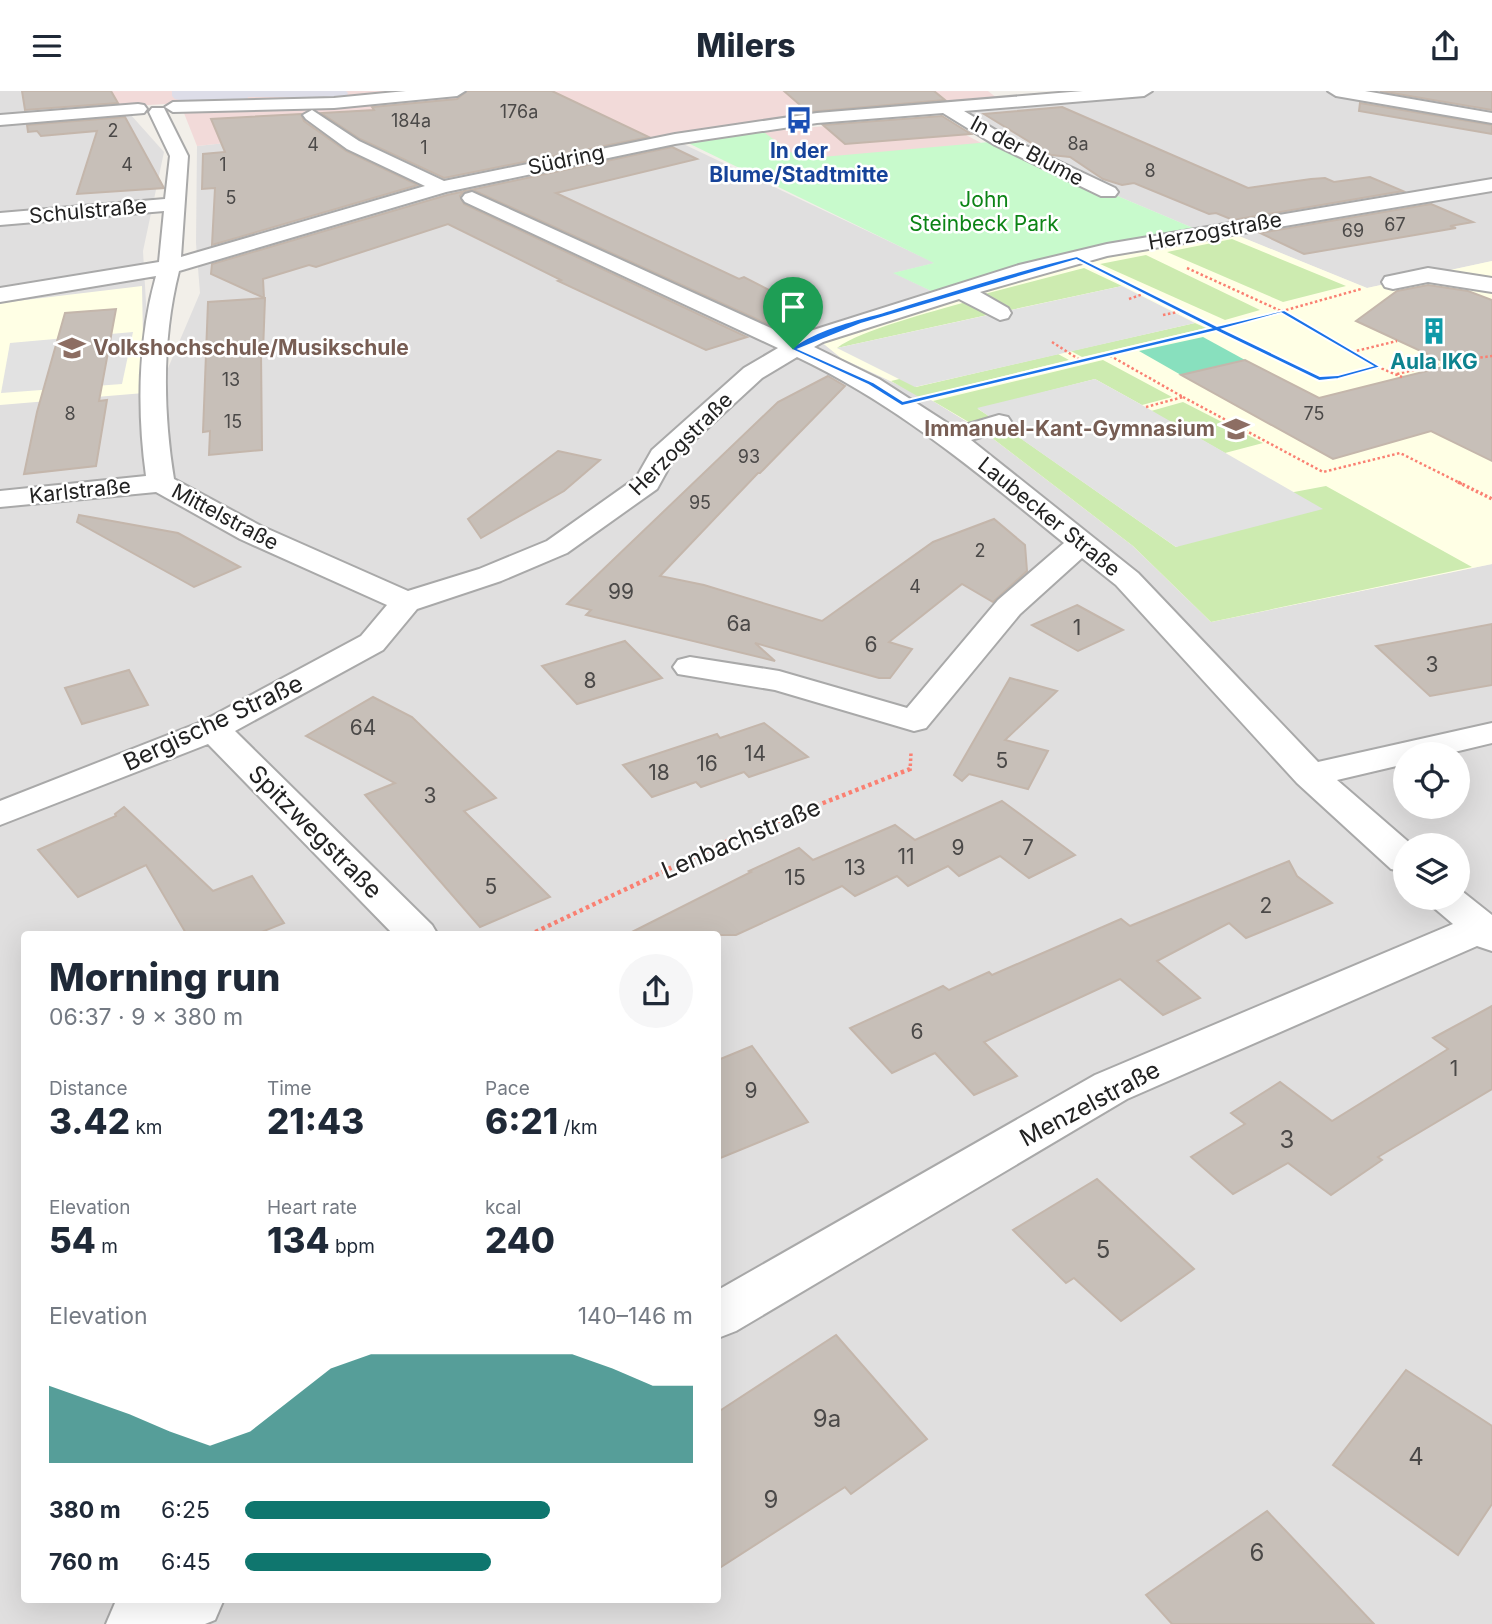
<!DOCTYPE html>
<html lang="en">
<head>
<meta charset="utf-8">
<style>
  body { margin:0; font-family:Inter,sans-serif; background:#f6f6f7; color:#1f2937; height:100vh; display:flex; flex-direction:column; font-size:26px; white-space:nowrap }
  * { box-sizing:border-box; margin:0 }
  p { font-size:23px; color:#747a83 }
  .icon { flex:none; width:38px; height:38px; fill:none; stroke:currentColor; stroke-width:2; stroke-linecap:round; stroke-linejoin:round }
  .map { position:relative; flex:1; overflow:hidden }
  .sheet { position:absolute; left:21px; top:840px; width:700px; height:672px; display:flex; flex-direction:column; background:#fff; border-radius:7px; box-shadow:0 7px 28px #0002 }
  .sheet>* { flex:none }
  .tools { position:absolute; left:1393px; top:651px; display:grid; gap:14px }
  .tools a { display:grid; place-items:center; width:77px; height:77px; border-radius:50%; background:#fff; box-shadow:0 7px 28px #0002; font-size:35px }
  .pin { position:absolute; display:grid; place-items:center; width:60px; height:60px; color:#fff; margin:-72px -30px; border-radius:50% 50% 50% 0; rotate:-45deg; box-shadow:0 0 7px #0007 }
  .pin .icon { rotate:45deg }
  .round { display:grid; place-items:center; flex:none; width:74px; height:74px; border-radius:37px; background:#f6f6f7 }
  .headline { display:flex; align-items:center; justify-content:space-between; height:119px; padding:0 28px }
  h1 { font-size:38px; font-weight:800; line-height:52px }
  .stats { display:grid; grid-template-columns:repeat(3,1fr); gap:10px; height:119px; padding:7px 28px }
  .stats div { display:grid; align-content:center }
  .stats b { font-size:35px; font-weight:800 }
  .stats small { font-size:19px; font-weight:400 }
  .stats p { font-size:19px }
  .chart { height:196px; padding:14px 28px }
  .chart p { display:flex; justify-content:space-between }
  .chart svg { width:100%; height:126px; margin-top:7px; fill:#0f766e; opacity:.7 }
  ul { padding:0 28px; list-style:none; font-size:23px }
  li { display:grid; grid-template-columns:112px 84px 1fr; align-items:center; height:52px }
  li i { height:18px; border-radius:9px; background:#0f766e }
  header { display:flex; justify-content:space-between; align-items:center; height:91px; padding:0 28px; background:#fff; font-size:32px; font-weight:800 }
  .map>svg:first-child { display:block }
  .residential { fill:#e0dfdf; fill-rule:evenodd }
  .commercial { fill:#f2dad9 }
  .education { fill:#ffffe5 }
  .grass { fill:#cdebb0 }
  .park { fill:#c8facc }
  .pitch { fill:#88e0be }
  .parking { fill:#e2e2e2 }
  .plaza { fill:#dddde8 }
  .building { fill:#c7bfb8; stroke:#c4b6ab; stroke-width:2 }
  .lines { fill:none; stroke-linecap:round; stroke-linejoin:round }
  .minor-casing { stroke:#a9a9a9; stroke-width:4 }
  .path-far2 { stroke:#fa8072; stroke-width:2.5; stroke-dasharray:2.5 2.5; stroke-linecap:butt }
  .path-far1 { stroke:#fa8072; stroke-width:3.5; stroke-dasharray:2.5 2.5; stroke-linecap:butt }
  .path { stroke:#fa8072; stroke-width:4.5; stroke-dasharray:3.5 3.5; stroke-linecap:butt }
  .minor { fill:#fff; fill-rule:evenodd }
  .route { fill:#1a73e8; stroke:#fff; stroke-width:2; fill-rule:evenodd }
  .labels { text-anchor:middle; stroke-width:5; stroke-linejoin:round; paint-order:stroke }
  .far-number-label { font-size:18px; fill:#4b4948 }
  .far-transit-label { font-size:21px; font-weight:bold; fill:#164399; stroke:#fff }
  .far-street-label { font-size:21px; fill:#222; stroke:#fff }
  .far-park-label { font-size:21px; fill:#0c8416; stroke:#fff }
  .far-education-label { font-size:21px; font-weight:bold; fill:#785e54; stroke:#fff; text-anchor:start }
  .far-culture-label { font-size:21px; font-weight:bold; fill:#0d838f; stroke:#fff }
  .number-label { font-size:21px; fill:#4b4948 }
  .street-label { font-size:24px; fill:#222; stroke:#fff }
  .near-number-label { font-size:24px; fill:#4b4948 }
</style>
</head>
<body>
<header><svg class="icon" aria-label="menu" viewBox="0 0 24 24"><path d="M4 6h16M4 12h16M4 18h16"/></svg>Milers<svg class="icon" aria-label="share" viewBox="0 0 24 24"><path d="M12 15V3M7 8l5-5 5 5M5 13v7h14v-7"/></svg></header>
<div class="map">
<svg width="1492" height="1533" viewBox="0 0 1492 1533">
  <rect width="100%" height="100%" fill="#f2efe9"/>
  <g class="residential">
    <path d="M0,0h64l-7,20 65,-6 42,47 -21,99 10,174 4,-31 43,-101 -4,-50 1,-97 124,-13 38,-9 196,21 43,11 79,-15 258,122 -41,10 48,23 -101,62 92,43 54,33 146,112 78,76 281,-58v1060h-1492zM1405,663h53v53h-53zM1405,754h53v53h-53zM24,844h694v664h-694z"/>
    <path d="M1066,0h426v170l-125,27 -133,-54 -29,-1 -97,-41 -150,-79 121,-13z"/>
  </g>
  <g class="commercial">
    <path d="M64,0h924l9,7 -205,19 -153,24 -79,-43 -203,24 -36,11 -124,13 -17,-43 -124,8z"/>
    <path d="M932,26l53,28 -191,16 -39,-29z"/>
  </g>
  <g class="education">
    <path d="M1234,143l133,54 125,-27v303l-281,58 -78,-76 -146,-112 -54,-33 -92,-43 -26,-21 292,-87z"/>
    <path d="M142,195l2,107 -144,12v-102z"/>
  </g>
  <g class="grass">
    <path d="M1232,148l114,47 -63,16 -116,-50z"/>
    <path d="M1146,164l114,55 -35,10 -125,-56z"/>
    <path d="M1084,177l38,18 -116,25 -29,-15z"/>
    <path d="M966,211l26,12 -155,34c23,-18 98,-37 129,-46z"/>
    <path d="M1195,232l11,5 -124,29 -11,-6z"/>
    <path d="M1058,263l11,6 -150,37 -28,-16 21,-5 4,11z"/>
    <path d="M1103,269l69,37 -30,8 -47,-26 -117,30 14,9 -20,6 -39,-23z"/>
    <path d="M1183,311l80,41 -38,10 -74,-42z"/>
    <path d="M1006,337l170,119 118,-55 32,-6 146,81 -261,55 -78,-76 -146,-112z"/>
  </g>
  <path class="park" d="M761,39l39,29 201,-18 107,51 97,41 -98,17 -165,46 -49,-23 41,-10 -246,-120z"/>
  <path class="pitch" d="M1203,246l42,23 -64,15 -42,-24z"/>
  <g class="parking">
    <path d="M1122,195l73,37 -280,64 -78,-39z"/>
    <path d="M133,241l-11,52 -121,9 9,-50z"/>
    <path d="M1095,288l47,26 181,104 -147,38 -199,-139z"/>
  </g>
  <path class="plaza" d="M172,0h174l2,2 -2,4h-98l-1,4 -59,1 -13,-3 -3,-3z"/>
  <g class="building">
    <path d="M22,0h89l7,12 -93,7z"/>
    <path d="M467,0h85l97,46 -205,41 -84,-39 -39,-26 53,-3 -2,-3 85,-8z"/>
    <path d="M784,0h150l11,9 -137,12z"/>
    <path d="M1380,0h112v19z"/>
    <path d="M1360,12l132,22v9l-133,-23z"/>
    <path d="M1062,16l186,81 63,-9 14,-1 9,4 36,-5 33,14 -170,29 -17,-7 -7,1 -75,-31 -12,2 -19,-6 -33,-22 -19,-2 -67,-41z"/>
    <path d="M301,23l3,7 42,30 72,34 -206,60 3,-57 -13,1 1,-35 22,-2 -14,-33z"/>
    <path d="M942,25l29,18 -126,10 -22,-19z"/>
    <path d="M125,26l39,71 -87,6 20,-63 -56,5 -4,-5 -9,1 -1,-7z"/>
    <path d="M672,56l25,12 -141,34 183,86 5,-2 54,28 -26,21 -299,-136 -9,1 -4,5 4,8 283,133 -41,13 -148,-69 3,-1 -113,-56 -132,43 -7,-2 -46,14 1,19 -53,-24 1,-10 235,-69z"/>
    <path d="M1431,113l42,18 -23,4 6,2 -152,26 -44,-21z"/>
    <path d="M1428,194l40,6 24,9v161l-61,-30 -98,28 -152,-84 64,-15 74,38 132,-33 -95,-44 41,-30z"/>
    <path d="M265,207l-2,54h-2l1,98 -53,5 1,-24 -7,1 5,-130z"/>
    <path d="M116,218l-17,92 8,-1 -11,66 -72,8 13,-62 28,-99z"/>
    <path d="M828,285l17,10 -85,87h-2l-98,103 44,9 118,36 111,-79 61,-23 31,26 2,26 -34,31 -31,-18 -73,58 23,7 -22,29h-11l-124,-35 20,18 -189,-46 5,-5 -24,-6 211,-202z"/>
    <path d="M558,360l42,9 -36,31 -83,47 -13,-19z"/>
    <path d="M79,424l99,18 62,34 -46,20 -117,-65z"/>
    <path d="M1077,514l46,25 -45,21 -46,-26z"/>
    <path d="M1492,533v61l-62,11 -54,-50z"/>
    <path d="M625,550l37,37 -85,26 -35,-38z"/>
    <path d="M129,579l19,35 -66,19 -17,-36z"/>
    <path d="M1010,587l47,13 -52,49 43,11 -20,38 -59,-15 -7,7 -8,-6z"/>
    <path d="M373,606l39,20 84,81 -32,13 86,86 -70,30 -115,-132 30,-12 -89,-47z"/>
    <path d="M764,632l44,34 -59,20 -5,-5 -43,15 -5,-5 -44,15 -29,-32 94,-31 3,4z"/>
    <path d="M1002,710l73,54 -46,23 -29,-22 -41,20 -11,-10 -40,20 -11,-10 -42,20 -13,-10 -106,49h-110l125,-63 -2,-1 50,-23 14,12 82,-35 20,15z"/>
    <path d="M124,716l89,84 39,-15 32,47 -30,12h-67l-41,-70 -68,32 -40,-47 78,-34 -1,-2z"/>
    <path d="M1289,770l8,15 35,27 -86,35 -17,-15 -72,38 43,37 -37,17 -43,-36 -136,63 33,34 -43,19 -39,-42 -43,20 -42,-45 93,-42 6,4 40,-18 3,3 129,-56 9,7z"/>
    <path d="M1492,915v83l-114,68 4,3 -51,35 -43,-32 -55,31 -42,-37 54,-33 -14,-11 49,-31 52,39 116,-72 -15,-11z"/>
    <path d="M752,955l56,76 -90,37v-99z"/>
    <path d="M1097,1088l97,90 -73,52 -47,-43 -8,5 -53,-53z"/>
    <path d="M836,1244l91,104 -76,55 -6,-7 -127,82v-157z"/>
    <path d="M1406,1279l86,56v78l-34,51 -125,-90z"/>
    <path d="M1267,1420l107,113h-202l-26,-29z"/>
  </g>
  <g class="lines">
    <defs>
      <g id="minor">
        <path d="M406,0h59l-8,5 -123,12 -161,4 -8,-5 8,-5 161,-4z"/>
        <path d="M1083,0h69l-8,5 -180,15 43,26 108,51 3,4 -3,4h-14l-106,-51 -52,-32 -126,10 -142,21 -229,48 -267,79c-17,67 -16,140 -5,208l87,47 147,65 71,-22 68,-28 89,-63 16,-28 92,-82 34,-20 -313,-146 -3,-4 3,-4 7,-2 323,147 12,-7 212,-67 88,-21 385,-65v12l-385,65 -127,36 28,16 3,5 -3,5 -8,2 -41,-21 -136,43 -9,5 65,32 76,49 44,-13 9,2 4,6 -4,6 -37,11 167,133 180,189 174,-39v20l-46,11h-41v10l-68,16 75,65h-7v27l-14,-3 -94,-86 -181,-198 -34,-27 -62,56 -94,114 -12,3 -139,-41 -97,-16 -5,-7 5,-7 12,-3 89,14 128,37 91,-108 66,-57c-86,-70 -166,-138 -267,-186l-35,21 -89,82 -16,29 -90,64 -66,28 -84,28 -34,41 -148,81 197,194 6,10h-44l-186,-191 -208,81v-24l201,-79 160,-86 26,-31 -147,-66 -84,-47 -156,15v-16l146,-15c-9,-65 -8,-137 10,-200l-156,26v-14l159,-26 5,-51 -164,14v-12l165,-14 5,-43 -21,-44 3,-4h12l24,48 -7,101 244,-71 -78,-37 -41,-30 -3,-4 9,-5 47,31 85,40 231,-47 142,-21z"/>
        <path d="M1328,0h37l127,22v10l-156,-27z"/>
        <path d="M138,13l6,1 3,4 -3,4 -144,12v-10z"/>
        <path d="M1428,177l64,10v14l-64,-10 -35,7 -8,-2 -3,-5 3,-5z"/>
        <path d="M1458,797l34,27v36l-15,-5 -350,153 -391,232 -18,7v-48l377,-215 358,-151 -20,-17 -6,-9h31z"/>
        <path d="M123,1508h101l-9,21 -10,4h-99l9,-21z"/>
      </g>
    </defs>
    <use href="#minor" class="minor-casing"/>
    <g class="path-far2">
      <path d="M1187,177l94,43 97,56"/>
      <path d="M1121,189l198,98 19,-1 40,-10 24,10"/>
      <path d="M1129,208l17,-6"/>
      <path d="M1163,224l20,-4"/>
      <path d="M1052,251l28,18"/>
      <path d="M1352,261l45,-11"/>
      <path d="M1397,283l50,-12 45,-6"/>
      <path d="M947,302l160,-39"/>
      <path d="M1183,306l140,75 77,-19 62,31"/>
      <path d="M1146,316l37,-10 -76,-43 147,-35 107,-30"/>
    </g>
    <g class="path-far1">
      <path d="M1458,391l34,17"/>
      <path d="M910,680l1,-18"/>
    </g>
    <path class="path" d="M529,844l205,-97 176,-69"/>
    <use href="#minor" class="minor"/>
  </g>
  <path class="route" d="M1077,165l140,70 67,-16 97,57 -43,12 -19,2 -103,-50 -314,75 -34,-21 -78,-36c27,-21 67,-29 100,-39 62,-19 124,-39 187,-54zM1076,169l134,68 -307,73 -30,-19 -74,-33 62,-25zM1281,222l91,53 -34,9 -18,1 -97,-47z"/>
  <defs>
    <symbol id="bus-bare" viewBox="-9 -9 18 18"><path d="M-5-6H5V4H4V6H2V4H-2V6H-4V4H-5ZM-3.5-4V0h7V-4ZM-3.5 1.2v1.5H-2V1.2ZM2 1.2v1.5H3.5V1.2Z" fill="#1a4fb4" stroke="#fff" stroke-width="2.5" paint-order="stroke"/></symbol>
    <symbol id="building-bare" viewBox="-9 -9 18 18"><path d="M-4-6H4V6H1V3H-1V6H-4ZM-2.5-4.3h1.7v1.8h-1.7ZM.8-4.3h1.7v1.8H.8ZM-2.5-1h1.7V.8h-1.7ZM.8-1h1.7V.8H.8Z" fill="#0f9aa8" stroke="#fff" stroke-width="2.5" paint-order="stroke"/></symbol>
    <symbol id="university-bare" viewBox="-9 -9 18 18"><path d="M0-5L7-2L0 1L-7-2ZM-4 1L0 2.5L4 1V4Q0 6-4 4Z" fill="#8d6e63" stroke="#fff" stroke-width="2.5" paint-order="stroke"/></symbol>
    <symbol id="school-bare" viewBox="-9 -9 18 18"><path d="M0-5L7-2L0 1L-7-2ZM-4 1L0 2.5L4 1V4Q0 6-4 4Z" fill="#8d6e63" stroke="#fff" stroke-width="2.5" paint-order="stroke"/></symbol>
  </defs>
  <g fill-rule="evenodd">
    <use href="#bus-bare" x="780" y="10" width="38" height="38"/>
    <use href="#building-bare" x="1415" y="221" width="38" height="38"/>
    <use href="#university-bare" x="53" y="238" width="38" height="38"/>
    <use href="#school-bare" x="1217" y="319" width="38" height="38"/>
  </g>
  <g class="labels">
    <g class="far-number-label">
      <text x="519" y="27">176a</text>
      <text x="411" y="36">184a</text>
      <text x="113" y="46">2</text>
      <text x="1078" y="59">8a</text>
      <text x="313" y="60">4</text>
      <text x="424" y="63">1</text>
      <text x="127" y="80">4</text>
      <text x="223" y="80">1</text>
      <text x="1150" y="86">8</text>
      <text x="231" y="113">5</text>
      <text x="1395" y="140">67</text>
      <text x="1353" y="146">69</text>
      <text x="231" y="295">13</text>
      <text x="70" y="329">8</text>
      <text x="1314" y="329">75</text>
      <text x="233" y="337">15</text>
      <text x="749" y="372">93</text>
      <text x="700" y="418">95</text>
      <text x="980" y="466">2</text>
      <text x="915" y="502">4</text>
    </g>
    <g class="far-transit-label">
      <text x="799" y="67">In der<tspan x="799" dy="24">Blume/Stadtmitte</tspan></text>
    </g>
    <g class="far-street-label">
      <text transform="translate(1027 60) rotate(28)" y="7">In der Blume</text>
      <text transform="translate(566 69) rotate(-12)" y="7">Südring</text>
      <text transform="translate(88 120) rotate(-5)" y="7">Schulstraße</text>
      <text transform="translate(1215 140) rotate(-10)" y="7">Herzogstraße</text>
      <text transform="translate(681 353) rotate(-45)" y="7">Herzogstraße</text>
      <text transform="translate(80 400) rotate(-6)" y="7">Karlstraße</text>
      <text transform="translate(225 426) rotate(28)" y="7">Mittelstraße</text>
      <text transform="translate(1049 426) rotate(39)" y="7">Laubecker Straße</text>
    </g>
    <g class="far-park-label">
      <text x="984" y="116">John<tspan x="984" dy="24">Steinbeck Park</tspan></text>
    </g>
    <g class="far-education-label">
      <text x="93" y="264">Volkshochschule/Musikschule</text>
      <text x="1215" y="345" text-anchor="end">Immanuel-Kant-Gymnasium</text>
    </g>
    <g class="far-culture-label">
      <text x="1434" y="278">Aula IKG</text>
    </g>
    <g class="number-label">
      <text x="621" y="508">99</text>
      <text x="739" y="540">6a</text>
      <text x="1077" y="544">1</text>
      <text x="871" y="561">6</text>
      <text x="1432" y="581">3</text>
      <text x="590" y="597">8</text>
      <text x="363" y="644">64</text>
      <text x="755" y="670">14</text>
      <text x="1002" y="677">5</text>
      <text x="707" y="680">16</text>
      <text x="659" y="689">18</text>
      <text x="430" y="712">3</text>
      <text x="958" y="764">9</text>
      <text x="1028" y="764">7</text>
      <text x="906" y="773">11</text>
      <text x="855" y="784">13</text>
      <text x="795" y="794">15</text>
      <text x="491" y="803">5</text>
      <text x="1266" y="822">2</text>
      <text x="917" y="948">6</text>
      <text x="1454" y="985">1</text>
      <text x="751" y="1007">9</text>
    </g>
    <g class="street-label">
      <text transform="translate(213 632) rotate(-25)" y="8">Bergische Straße</text>
      <text transform="translate(315 741) rotate(45)" y="8">Spitzwegstraße</text>
      <text transform="translate(741 748) rotate(-23)" y="8">Lenbachstraße</text>
      <text transform="translate(1090 1013) rotate(-28)" y="8">Menzelstraße</text>
    </g>
    <g class="near-number-label">
      <text x="1287" y="1057">3</text>
      <text x="1103" y="1167">5</text>
      <text x="827" y="1336">9a</text>
      <text x="1416" y="1374">4</text>
      <text x="771" y="1417">9</text>
      <text x="1257" y="1470">6</text>
    </g>
  </g>
</svg>
<div class="tools">
<a><svg class="icon" aria-label="locate" viewBox="0 0 24 24"><circle cx="12" cy="12" r="6"/><path d="M12 2v4M12 18v4M2 12h4M18 12h4"/></svg></a>
<a><svg class="icon" aria-label="layers" viewBox="0 0 24 24"><path d="M12 4l9 5-9 5-9-5zM3 14l9 5 9-5"/></svg></a>
</div>
<div class="pin" style="left:793px;top:258px;background:#1e9e55"><svg class="icon" aria-label="arrive" viewBox="0 0 24 24"><path d="M6 21V4h12l-3 4 3 4H6"/></svg></div>
<section class="sheet">
<div class="headline"><div><h1>Morning run</h1><p>06:37 · 9 × 380 m</p></div><a class="round"><svg class="icon" aria-label="share" viewBox="0 0 24 24"><path d="M12 15V3M7 8l5-5 5 5M5 13v7h14v-7"/></svg></a></div>
<div class="stats">
<div><p>Distance</p><b>3.42<small> km</small></b></div>
<div><p>Time</p><b>21:43</b></div>
<div><p>Pace</p><b>6:21<small> /km</small></b></div>
</div>
<div class="stats">
<div><p>Elevation</p><b>54<small> m</small></b></div>
<div><p>Heart rate</p><b>134<small> bpm</small></b></div>
<div><p>kcal</p><b>240</b></div>
</div>
<div class="chart"><p><span>Elevation</span>140–146 m</p>
<svg viewBox="0 0 160 44" preserveAspectRatio="none"><path d="M0 44V17L10 22L20 27L30 33L40 38L50 33L60 22L70 11L80 6L90 6L100 6L110 6L120 6L130 6L140 11L150 17L160 17V44z"/></svg>
</div>
<ul>
<li><b>380 m</b>6:25<i style="width:68%"></i></li>
<li><b>760 m</b>6:45<i style="width:55%"></i></li>
</ul>
</section>
</div>
</body>
</html>
